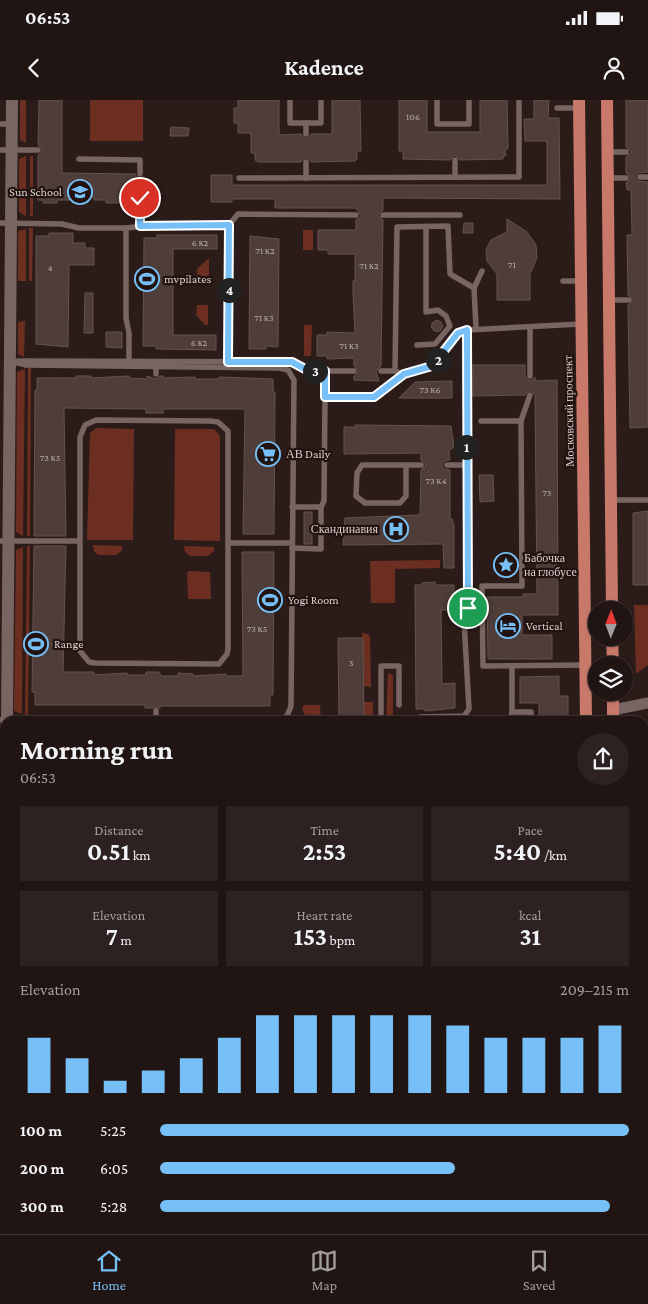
<!DOCTYPE html>
<html lang="en">
<head>
<meta charset="utf-8">
<style>
  body { margin:0; font-family:"Crimson Pro",serif; background:#2d2221; color:#f1f3f6; height:100vh; display:flex; flex-direction:column; font-size:19px; white-space:nowrap }
  * { box-sizing:border-box; margin:0 }
  p { font-size:16px; color:#a29fa0 }
  .icon { flex:none; width:28px; height:28px; fill:none; stroke:currentColor; stroke-width:2; stroke-linecap:round; stroke-linejoin:round }
  .map { position:relative; flex:1; overflow:hidden }
  .details { position:absolute; left:0px; top:616px; width:649px; height:519px; display:flex; flex-direction:column; background:#211513; border-radius:15px 15px 0 0; box-shadow:0 1px 4px #0004,0 0 0 1px #3e3433 }
  .details>* { flex:none }
  .needle { width:32px; rotate:1deg }
  .tools { position:absolute; left:588px; top:501px; display:grid; gap:10px }
  .tools a { display:grid; place-items:center; width:45px; height:45px; border-radius:50%; background:#211513; box-shadow:0 1px 4px #0004,0 0 0 1px #3e3433; font-size:25px }
  .pin { position:absolute; display:grid; place-items:center; width:42px; height:42px; color:#fff; margin:-21px; border:2px solid #fff; border-radius:50%; box-shadow:0 1px 5px #0007 }
  .km { position:absolute; width:25px; height:25px; margin:-12px; border-radius:50%; background:#222; color:#fff; font-size:14px; line-height:25px; text-align:center }
  .round { display:grid; place-items:center; flex:none; width:52px; height:52px; border-radius:26px; background:#2d2221 }
  .overview { display:flex; align-items:center; justify-content:space-between; height:85px; padding:0 20px }
  h1 { font-size:28px; font-weight:700; line-height:38px }
  .stats { display:grid; grid-template-columns:repeat(3,1fr); gap:8px; height:85px; padding:5px 20px }
  .stats div { display:grid; align-content:center; border-radius:0px; background:#2d2221; text-align:center }
  .stats b { font-size:25px; font-weight:700 }
  .stats small { font-size:14px; font-weight:400 }
  .stats p { font-size:14px }
  .chart { height:140px; padding:10px 20px }
  .chart p { display:flex; justify-content:space-between }
  .chart svg { width:100%; height:90px; margin-top:5px; stroke:#76c0f7; stroke-width:6 }
  ul { padding:0 20px; list-style:none; font-size:16px }
  li { display:grid; grid-template-columns:80px 60px 1fr; align-items:center; height:38px }
  li i { height:12px; border-radius:6px; background:#76c0f7 }
  .status { display:flex; justify-content:space-between; align-items:center; height:35px; padding:0 25px; background:#211513; direction:ltr }
  .status svg { height:14px; fill:currentColor }
  header { display:flex; justify-content:space-between; align-items:center; height:65px; padding:0 20px; background:#211513; font-size:22px; font-weight:700 }
  .menu { display:flex; justify-content:space-around; align-items:center; height:70px; border-top:1px solid #3e3433; background:#211513; font-size:14px; color:#a29fa0 }
  .menu a { display:grid; justify-items:center; gap:2px }
  .menu .on { color:#76c0f7 }
  .map>svg:first-child { display:block }
  .green { fill:#6d2e22 }
  .building { fill:#4f3d3a; stroke:#65524e }
  .lines { fill:none; stroke-linecap:round; stroke-linejoin:round }
  .service { stroke:#786561; stroke-width:5.5 }
  .minor { stroke:#786561; stroke-width:11 }
  .tertiary { stroke:#786561; stroke-width:12 }
  .primary { stroke:#c8796a; stroke-width:12 }
  .route-casing { stroke:#fff; stroke-width:10 }
  .route { stroke:#76c0f7; stroke-width:6 }
  .labels { text-anchor:middle; stroke-width:4.5; stroke-linejoin:round; paint-order:stroke }
  .number-label { font-size:10px; fill:#b8aba9 }
  .poi-label { font-size:12px; fill:#dbd0ce; stroke:#221310; text-anchor:start }
  .street-label { font-size:12px; fill:#dbd0ce; stroke:#221310 }
</style>
</head>
<body>
<div class="status"><b>06:53</b><svg viewBox="0 0 49 12"><path d="M0 12V9h3v3zM5 12V6h3v6zM10 12V3h3v9zM15 12V0h3v12zM26 1h20v11H26zM47 4h2v5h-2z"/></svg></div>
<header><svg class="icon" aria-label="back" viewBox="0 0 24 24"><path d="M15 5l-7 7 7 7"/></svg>Kadence<svg class="icon" aria-label="person" viewBox="0 0 24 24"><circle cx="12" cy="8" r="4"/><path d="M4 21q1-7 8-7t8 7"/></svg></header>
<div class="map">
<svg width="648" height="1134" viewBox="0 0 648 1134">
  <rect width="100%" height="100%" fill="#2c1c19"/>
  <g class="green">
    <path d="M20,0h6v43l-6,-3z"/>
    <rect x="90" y="0" width="53" height="41"/>
    <path d="M26,56v60l-7,-4v-53z"/>
    <rect x="30" y="56" width="3" height="60"/>
    <path d="M29,128h4l-1,53h-3z"/>
    <path d="M26,129v52h-8v-50z"/>
    <rect x="303" y="130" width="10" height="20"/>
    <path d="M209,158v21h-12v-10z"/>
    <path d="M197,205h11v20h-3l-9,-10z"/>
    <path d="M25,221l-1,36 -6,-3v-32z"/>
    <path d="M304,225h8l-1,31h-7z"/>
    <path d="M28,268h3l-1,168h-3z"/>
    <path d="M25,269l-2,167 -7,-4 1,-160z"/>
    <path d="M96,328l38,1 -1,111h-46l3,-107z"/>
    <path d="M175,329h39l6,7v105l-46,-1z"/>
    <path d="M93,445l29,1v4l-5,5h-19l-4,-4z"/>
    <path d="M27,446h3l-2,169h-3z"/>
    <path d="M184,446l30,1v4l-6,5h-18l-5,-4z"/>
    <path d="M23,447l-1,167 -8,-3 2,-161z"/>
    <path d="M440,460v8l-45,1v34h-24l-1,-42z"/>
    <path d="M189,471l21,1 1,27h-23l-1,-26z"/>
    <path d="M634,505h14v60l-12,9z"/>
    <path d="M362,533l6,1 2,3 1,50 -8,-1z"/>
    <path d="M388,573l5,2v44l4,2h-11z"/>
    <path d="M363,602h10v19h-9z"/>
    <path d="M304,605h16l1,16h-14l-5,-13z"/>
    <rect x="361" y="1130" width="49" height="4"/>
    <rect x="472" y="1130" width="75" height="4"/>
  </g>
  <g class="building">
    <path d="M39,0h23v73l73,1 3,4 6,-1v18l-6,-1 -3,6h-16v3h-13v-3h-12v-3h-24v3h-13v3h-14v-3h-5v-45l5,-5 -5,-5z"/>
    <path d="M238,0h41v35l22,-1 5,5 5,-5h21v-34h28l1,51h-4v8l-2,2 -44,1 -5,-5 -5,5h-43l-3,-2v-7h-4v-20h-13v-10h-4v-15h4z"/>
    <path d="M399,0h28v32h53v-32h27l1,49h-3l1,7h-3v3l-43,1 -5,-5 -5,5 -47,-1v-8h-4z"/>
    <path d="M534,0h15l-1,18h11l1,81 -177,-1v12l-5,5 5,5 -2,146 -5,5 3,10 -25,-1v-4l5,-5 -5,-5v-8l-27,1v-3h-10v-21h10v-3l28,1 -2,-40v-12h2v-27h-27v-4h-10v-20h38v-10l5,-4 -5,-8h-81v-9h-43v3h-21v-27h21v10h315v-44h-22l-1,-22h10z"/>
    <path d="M626,0h22v72l-10,1 -3,4 3,4 10,1v245l-18,1 -2,-123 6,-5 -6,-5 -1,-60h5l-1,-45h-4l-1,-7 5,-5 -5,-5v-16l5,-5 -5,-5z"/>
    <path d="M171,27l18,1 -1,8h-18z"/>
    <path d="M507,119l20,13 9,13 1,13 -7,16v26h-33v-26l-10,-13 -1,-11 5,-10 16,-8z"/>
    <path d="M464,123h9v10h-10z"/>
    <path d="M49,133h24v10h12v5h9v17h-25l-1,82 -32,-3v-108h13z"/>
    <path d="M157,135h60v14h-44v86h43v15l-60,-1v-3h-13l1,-108h13z"/>
    <path d="M250,136l29,3 -1,108 -12,-1v3h-17z"/>
    <path d="M85,193h8v40h-9z"/>
    <circle cx="437" cy="226" r="5.5"/>
    <path d="M106,232h16v16l-16,-1z"/>
    <path d="M473,265h52v11l3,4h4l3,-3v4l22,-1 1,235h-36v20h30v24h-64l-1,-62h36v-3h14l-2,-199 -5,-5 -5,5 -52,1z"/>
    <path d="M76,276h15v2l38,-2v2l18,1v-3l9,3 4,-3h3v2l32,-1v2h24v-2l54,2v13h2l-1,142h-31l2,-125h-82v4h-17v-4l-82,-1 2,128h-32l1,-146h2v-12h39z"/>
    <path d="M452,281v17h-53l16,-16z"/>
    <path d="M355,325l96,1 3,21 -5,4 1,9 -6,1 -2,4 2,4 6,1v49h2l2,6v43h-10l-1,-24 -100,1 2,-27 75,-3 1,-45 5,-5 -5,-5v-7l-77,1v-27h12z"/>
    <path d="M479,375h14l1,26 -14,1z"/>
    <path d="M648,411v74h-15v-72z"/>
    <rect x="304" y="412" width="8" height="32"/>
    <path d="M34,446h32l-3,126h31v3l33,-2v2h18l1,-3h13l2,4h17v-3l15,1v2l33,-2v2h17l-1,-124h32l-1,143h-3v11h-110v2h-15v-3h-110v-13h-3z"/>
    <path d="M435,482v3h19v25h-13l1,74 13,-1v25l-30,3v-2h-9l-1,-124h7v-2z"/>
    <path d="M338,538h25l1,83h-25z"/>
    <path d="M559,576v20h9v25h-29v-18h-19v-26z"/>
  </g>
  <g class="lines">
    <g class="service">
      <path d="M290,0v23h31v-23"/>
      <path d="M437,0v24h32v-24"/>
      <path d="M557,8h22"/>
      <path d="M0,24h12"/>
      <path d="M306,34v-11"/>
      <path d="M0,50h38"/>
      <path d="M607,52h19"/>
      <path d="M79,59l61,1v14"/>
      <path d="M455,60v17"/>
      <path d="M640,77h8"/>
      <path d="M239,78l280,-1v-77"/>
      <path d="M306,78v-16"/>
      <path d="M608,78h18"/>
      <path d="M383,115h77"/>
      <path d="M0,123l62,1 17,4h47l27,-3h76"/>
      <path d="M140,126v-28"/>
      <path d="M126,128v90l3,15v28"/>
      <path d="M563,181h18"/>
      <path d="M609,200h20"/>
      <path d="M530,227v49"/>
      <path d="M476,228l-2,-40 8,-17"/>
      <path d="M417,245l18,-1 15,-18 -4,-10 -8,-6 -12,2v-85"/>
      <path d="M10,261l16,4 253,3 9,2 6,10 -3,326 -4,10 -4,2 -68,3"/>
      <path d="M18,261l273,1 16,9h47"/>
      <path d="M228,262l1,-137 9,-11 118,1"/>
      <path d="M156,266v8"/>
      <path d="M325,271v26h49l30,-23 28,-8 26,-33 9,-3 114,-6"/>
      <path d="M381,271h14l9,3"/>
      <path d="M395,271l2,-144 51,-1 2,48 24,14"/>
      <path d="M530,295l-9,26 1,165h-40l1,80 103,-1"/>
      <path d="M96,320l114,1 8,1 10,9v218l-1,5 -8,10 -124,-1 -6,-1 -9,-11v-214l5,-12z"/>
      <path d="M481,321h40"/>
      <path d="M406,365v31l-6,7h-35l-9,-7 1,-23 5,-8h59"/>
      <path d="M447,365h19"/>
      <path d="M611,400h37"/>
      <path d="M292,407h29l3,-6 1,-104"/>
      <path d="M0,441h79"/>
      <path d="M228,443h64"/>
      <path d="M292,448l29,1v-42"/>
      <path d="M512,566v46h19v9"/>
      <path d="M156,611v10"/>
      <path d="M0,620l194,1"/>
      <path d="M381,621v-55h18v39"/>
      <path d="M416,621l4,-4 44,-1 5,-7 -5,-89 4,-11 -1,-279"/>
      <path d="M510,621l2,-9"/>
      <path d="M0,647h5"/>
      <path d="M644,758h4"/>
      <path d="M644,1046h4"/>
      <path d="M423,1130v4"/>
      <path d="M465,1130v4"/>
      <path d="M106,1134v-4"/>
      <path d="M141,1134v-4"/>
      <path d="M310,1134l2,-4"/>
    </g>
    <g class="minor">
      <path d="M613,610l35,-7"/>
      <path d="M0,758h5"/>
      <path d="M644,847l4,1"/>
      <path d="M648,866v12"/>
      <path d="M644,998l4,-28"/>
    </g>
    <g class="tertiary">
      <path d="M7,621l5,-621"/>
      <path d="M644,830h4"/>
      <path d="M2,1134l3,-277"/>
    </g>
    <g class="primary">
      <path d="M579,0l7,621"/>
      <path d="M607,0l5,510"/>
      <path d="M612,538l1,27"/>
      <path d="M613,592v29"/>
      <path d="M593,1130v4"/>
      <path d="M642,1130v4"/>
    </g>
  </g>
  <g class="lines">
    <defs>
      <path id="route" d="M140,98v28l89,-1 -1,137h64l15,8 18,1v26h49l30,-23 28,-8 26,-33 9,-3 1,278"/>
    </defs>
    <use href="#route" class="route-casing"/>
    <use href="#route" class="route"/>
  </g>
  <defs>
    <symbol id="school-ring" viewBox="-11 -11 22 22"><circle r="9.5" fill="#221310" stroke="#76c0f7" stroke-width="1.5"/><path d="M0-5L7-2L0 1L-7-2ZM-4 1L0 2.5L4 1V4Q0 6-4 4Z" fill="#76c0f7"/></symbol>
    <symbol id="stadium-ring" viewBox="-11 -11 22 22"><circle r="9.5" fill="#221310" stroke="#76c0f7" stroke-width="1.5"/><path d="M0-5a6.5 5 0 1 0 0 10a6.5 5 0 1 0 0-10ZM-3.5-1.8h7v3.6h-7Z" fill="#76c0f7"/></symbol>
    <symbol id="supermarket-ring" viewBox="-11 -11 22 22"><circle r="9.5" fill="#221310" stroke="#76c0f7" stroke-width="1.5"/><path d="M-6-5.5h2.5l.6 2H6L4.5 2H-2.5L-4.4-4H-6ZM-1.5 3.2a1.3 1.3 0 1 0 .1 0ZM3 3.2a1.3 1.3 0 1 0 .1 0Z" fill="#76c0f7"/></symbol>
    <symbol id="hospital-ring" viewBox="-11 -11 22 22"><circle r="9.5" fill="#221310" stroke="#76c0f7" stroke-width="1.5"/><path d="M-5-5h3v3.5h4V-5h3V5h-3V1.5h-4V5h-3Z" fill="#76c0f7"/></symbol>
    <symbol id="sight-ring" viewBox="-11 -11 22 22"><circle r="9.5" fill="#221310" stroke="#76c0f7" stroke-width="1.5"/><path d="M0-6L1.8-2.2L6-1.7L2.9 1.2L3.7 5.4L0 3.3L-3.7 5.4L-2.9 1.2L-6-1.7L-1.8-2.2Z" fill="#76c0f7"/></symbol>
    <symbol id="hotel-ring" viewBox="-11 -11 22 22"><circle r="9.5" fill="#221310" stroke="#76c0f7" stroke-width="1.5"/><path d="M-6-4.5h1.5V1H6V5H4.5V3h-9V5H-6ZM-4 0a1.8 1.8 0 1 1 3.6 0ZM.5 0V-2.5h3Q6-2.5 6 0Z" fill="#76c0f7"/></symbol>
  </defs>
  <g fill-rule="evenodd">
    <use href="#school-ring" x="66" y="78" width="28" height="28"/>
    <use href="#stadium-ring" x="133" y="165" width="28" height="28"/>
    <use href="#supermarket-ring" x="254" y="340" width="28" height="28"/>
    <use href="#hospital-ring" x="382" y="415" width="28" height="28"/>
    <use href="#sight-ring" x="492" y="451" width="28" height="28"/>
    <use href="#stadium-ring" x="256" y="486" width="28" height="28"/>
    <use href="#hotel-ring" x="494" y="512" width="28" height="28"/>
    <use href="#stadium-ring" x="22" y="530" width="28" height="28"/>
  </g>
  <g class="labels">
    <g class="number-label">
      <text x="413" y="20">106</text>
      <text x="200" y="146">6 к2</text>
      <text x="265" y="154">71 к2</text>
      <text x="512" y="168">71</text>
      <text x="369" y="169">71 к2</text>
      <text x="50" y="171">4</text>
      <text x="264" y="221">71 к3</text>
      <text x="199" y="246">6 к2</text>
      <text x="349" y="249">71 к3</text>
      <text x="430" y="293">73 к6</text>
      <text x="50" y="361">73 к5</text>
      <text x="436" y="384">73 к4</text>
      <text x="547" y="396">73</text>
      <text x="257" y="532">73 к5</text>
      <text x="351" y="566">3</text>
    </g>
    <g class="poi-label">
      <text x="62" y="96" text-anchor="end">Sun School</text>
      <text x="164" y="183">mvpilates</text>
      <text x="286" y="358">АВ Daily</text>
      <text x="378" y="433" text-anchor="end">Скандинавия</text>
      <text x="524" y="462">Бабочка<tspan x="524" dy="14">на глобусе</tspan></text>
      <text x="288" y="504">Yogi Room</text>
      <text x="526" y="530">Vertical</text>
      <text x="54" y="548">Range</text>
    </g>
    <g class="street-label">
      <text transform="translate(569 311) rotate(-91)" y="4">Московский проспект</text>
    </g>
  </g>
</svg>
<div class="tools">
<a><svg class="needle" viewBox="-14 -14 28 28"><path d="M0-13l5 13h-10z" fill="#e53935"/><path d="M0 13l5-13h-10z" fill="#a29fa0"/></svg></a>
<a><svg class="icon" aria-label="layers" viewBox="0 0 24 24"><path d="M12 4l9 5-9 5-9-5zM3 14l9 5 9-5"/></svg></a>
</div>
<div class="pin" style="left:468px;top:508px;background:#1e9e55"><svg class="icon" aria-label="arrive" viewBox="0 0 24 24"><path d="M6 21V4h12l-3 4 3 4H6"/></svg></div>
<div class="pin" style="left:140px;top:98px;background:#d93025"><svg class="icon" aria-label="check" viewBox="0 0 24 24"><path d="M5 12l5 5 9-10"/></svg></div>
<b class="km" style="left:466px;top:347px">1</b>
<b class="km" style="left:438px;top:260px">2</b>
<b class="km" style="left:315px;top:271px">3</b>
<b class="km" style="left:229px;top:190px">4</b>
<section class="details">
<div class="overview"><div><h1>Morning run</h1><p>06:53</p></div><a class="round"><svg class="icon" aria-label="share" viewBox="0 0 24 24"><path d="M12 15V3M7 8l5-5 5 5M5 13v7h14v-7"/></svg></a></div>
<div class="stats">
<div><p>Distance</p><b>0.51<small> km</small></b></div>
<div><p>Time</p><b>2:53</b></div>
<div><p>Pace</p><b>5:40<small> /km</small></b></div>
</div>
<div class="stats">
<div><p>Elevation</p><b>7<small> m</small></b></div>
<div><p>Heart rate</p><b>153<small> bpm</small></b></div>
<div><p>kcal</p><b>31</b></div>
</div>
<div class="chart"><p><span>Elevation</span>209–215 m</p>
<svg viewBox="0 0 160 44" preserveAspectRatio="none"><path d="M5 44V17M15 44V27M25 44V38M35 44V33M45 44V27M55 44V17M65 44V6M75 44V6M85 44V6M95 44V6M105 44V6M115 44V11M125 44V17M135 44V17M145 44V17M155 44V11"/></svg>
</div>
<ul>
<li><b>100 m</b>5:25<i style="width:100%"></i></li>
<li><b>200 m</b>6:05<i style="width:63%"></i></li>
<li><b>300 m</b>5:28<i style="width:96%"></i></li>
</ul>
</section>
</div>
<nav class="menu">
<a class="on"><svg class="icon" aria-label="home" viewBox="0 0 24 24"><path d="M3 11l9-7 9 7M6 9v11h12V9"/></svg>Home</a>
<a><svg class="icon" aria-label="map" viewBox="0 0 24 24"><path d="M3 6l6-2 6 2 6-2v14l-6 2-6-2-6 2zM9 4v14M15 6v14"/></svg>Map</a>
<a><svg class="icon" aria-label="saved" viewBox="0 0 24 24"><path d="M7 4h10v16l-5-4-5 4z"/></svg>Saved</a>
</nav>
</body>
</html>
